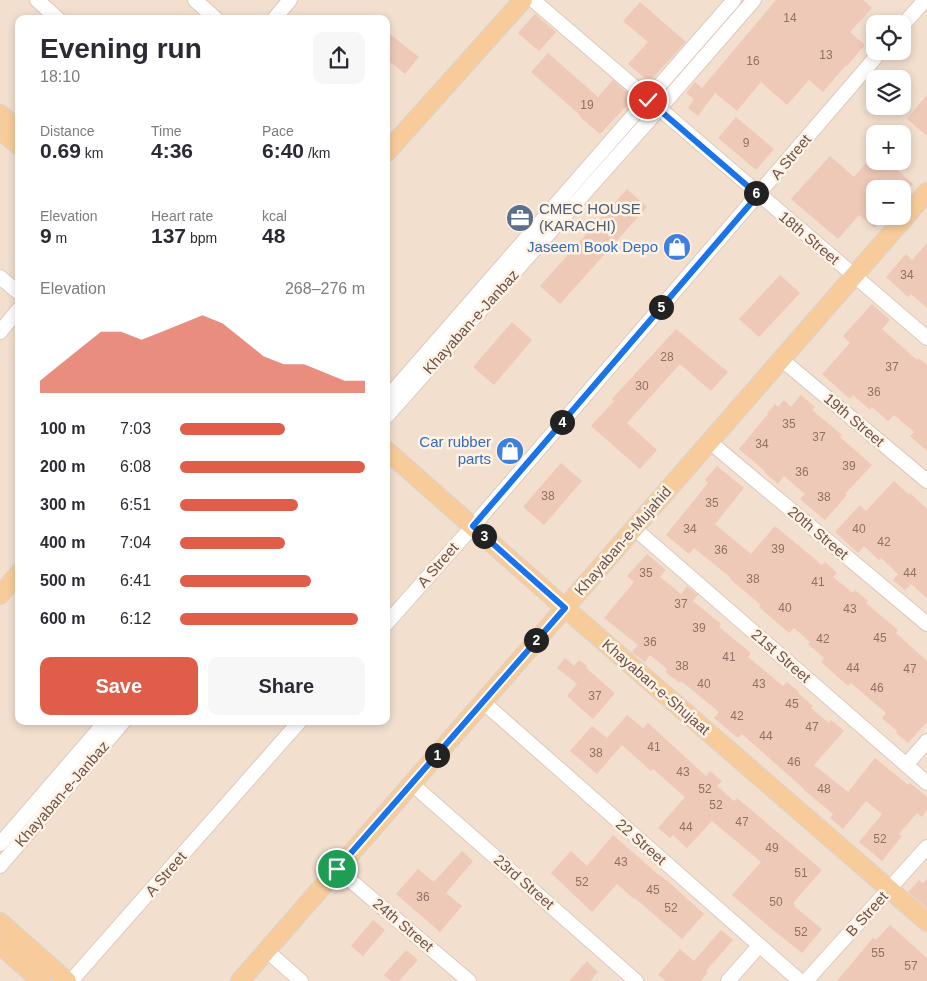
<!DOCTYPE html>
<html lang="en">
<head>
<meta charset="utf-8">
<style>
  body { margin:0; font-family:Helvetica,sans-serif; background:#f7f7f7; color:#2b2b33; height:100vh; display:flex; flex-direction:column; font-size:19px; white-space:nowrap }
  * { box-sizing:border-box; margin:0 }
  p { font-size:16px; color:#7c7c81 }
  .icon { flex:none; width:28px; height:28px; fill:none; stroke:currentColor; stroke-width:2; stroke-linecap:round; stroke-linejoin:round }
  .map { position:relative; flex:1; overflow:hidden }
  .sheet { position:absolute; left:15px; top:15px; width:375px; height:710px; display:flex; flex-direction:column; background:#fff; border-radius:10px; box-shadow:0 2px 8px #0003 }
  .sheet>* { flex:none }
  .controls { position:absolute; left:866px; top:15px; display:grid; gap:10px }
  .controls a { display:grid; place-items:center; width:45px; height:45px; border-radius:10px; background:#fff; box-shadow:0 2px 8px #0003; font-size:25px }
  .pin { position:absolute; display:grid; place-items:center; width:42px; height:42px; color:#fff; margin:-21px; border:2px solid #fff; border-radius:50%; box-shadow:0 1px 5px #0007 }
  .km { position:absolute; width:25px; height:25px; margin:-12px; border-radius:50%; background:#222; color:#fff; font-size:14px; line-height:25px; text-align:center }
  .round { display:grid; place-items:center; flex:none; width:52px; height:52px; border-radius:10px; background:#f7f7f7 }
  .head { display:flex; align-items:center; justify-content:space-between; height:85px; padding:0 25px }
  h1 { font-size:28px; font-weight:700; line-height:38px }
  .metrics { display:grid; grid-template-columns:repeat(3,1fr); gap:8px; height:85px; padding:5px 25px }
  .metrics div { display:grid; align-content:center }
  .metrics b { font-size:21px; font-weight:700 }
  .metrics small { font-size:14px; font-weight:400 }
  .metrics p { font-size:14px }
  .chart { height:140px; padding:10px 25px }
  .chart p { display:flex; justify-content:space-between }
  .chart svg { width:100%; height:90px; margin-top:5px; fill:#e05d49; opacity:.7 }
  .button { display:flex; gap:10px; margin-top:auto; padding:10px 25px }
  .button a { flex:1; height:58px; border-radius:10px; background:#e05d49; color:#fff; font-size:20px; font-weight:700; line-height:58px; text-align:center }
  .button a+a { background:#f7f7f7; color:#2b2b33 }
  ul { padding:0 25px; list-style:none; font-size:16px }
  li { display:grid; grid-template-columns:80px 60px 1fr; align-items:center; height:38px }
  li i { height:12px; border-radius:6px; background:#e05d49 }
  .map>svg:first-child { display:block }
  .residential { fill:#f2dfce; fill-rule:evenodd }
  .building { fill:#efc9b8 }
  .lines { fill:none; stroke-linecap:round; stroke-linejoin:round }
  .minor-casing { stroke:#dec9bc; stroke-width:16 }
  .major-casing { stroke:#dad2d0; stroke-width:20 }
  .minor { stroke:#fff; stroke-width:14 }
  .major { stroke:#f7cc9a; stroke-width:18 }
  .route-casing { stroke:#fff; stroke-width:10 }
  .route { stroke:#1a73e8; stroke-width:6 }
  .labels { text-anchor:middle; stroke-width:5; stroke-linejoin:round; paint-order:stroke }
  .number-label { font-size:12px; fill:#907065 }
  .street-label { font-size:15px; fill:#705349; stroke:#fef2e5 }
  .service-label { font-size:15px; fill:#4e5e75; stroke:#fef2e5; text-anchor:start }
  .shop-label { font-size:15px; fill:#366cbe; stroke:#fef2e5; text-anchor:end }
</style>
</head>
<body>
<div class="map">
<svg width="927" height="981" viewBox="0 0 927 981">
  <rect width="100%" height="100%" fill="#fbeedf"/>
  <path class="residential" d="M0,0h927v981h-927zM19,19h367v702h-367zM875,24h27v27h-27zM875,79h27v27h-27zM875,134h27v27h-27zM875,189h27v27h-27z"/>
  <g class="building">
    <path d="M776,0h87l9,8 -22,24 15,13 -18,21 -1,-1 -23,27 -14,-12 -22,25 -26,-23 -24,29 -22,-18 -17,23 -10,-8 6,-9 -8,-6 9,-11 7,6z"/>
    <path d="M640,2l46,40 -37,40 -21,-18 20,-22 -25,-21z"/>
    <path d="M535,14l21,18 -17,19 -21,-18z"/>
    <path d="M386,31l33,26 -14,17 -19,-15z"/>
    <path d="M548,53l50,44 15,-17 21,18 -34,36 -21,-18 1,-1 -49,-43z"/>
    <path d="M927,95v41l-20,-17z"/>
    <path d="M736,117l38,32 -18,21 -38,-32z"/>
    <path d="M875,153v8h12l26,23 -11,13v-8h-27v27h10l-10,12 -16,-13 -21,24 -47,-40 39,-43 24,21z"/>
    <path d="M627,189l20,18 -87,97 -20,-18z"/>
    <path d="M927,243v65l-16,-14 -3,3 -22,-20 20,-23 6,6z"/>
    <path d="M780,275l20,18 -41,44 -20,-18z"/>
    <path d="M872,304l18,16 -8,9 35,31 1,-2 9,7v86l-17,-15 4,-4 -20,-17 -6,6 -16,-14 -2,3 -17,-15 -3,4 -28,-25 28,-31 -7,-7z"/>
    <path d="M512,322l20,18 -38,45 -21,-18z"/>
    <path d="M676,329l52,43 -17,19 -30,-26h-2l-52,58 30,27 -17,19 -49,-43 23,-25 -2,-2z"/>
    <path d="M801,395l14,12 -3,3 30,25 -2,2 32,28 -27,29 2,1 -22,25 -25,-21 5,-5 -21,-18 -6,8 -14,-12 1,-1 -26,-22 29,-35 -1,-1 8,-9 3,3 6,-7 7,7z"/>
    <path d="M561,463l21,18 -38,44 -21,-18z"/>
    <path d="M717,466l27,22 -29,36 36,30 24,-28 47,39 3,-3 12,11 -4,4 20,16 2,-3 13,11 -2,2 32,27 -2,3 31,28v61l-19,21 -12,-10 1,-2 -15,-13 4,-5 -35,-30 -3,3 -27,-24 3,-4 -16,-14 2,-2 -16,-14 -5,5 -30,-26 2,-2 -31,-26 1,-1 -37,-30 -5,6 -23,-19 42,-52 -3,-3z"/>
    <path d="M894,481l15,14 1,-2 17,16v89l-16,-14 -6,6 -12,-10 5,-6 -17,-16 -2,2 -15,-14 -6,7 -23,-21 25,-27 6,6z"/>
    <path d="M647,554l19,16 -6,7 21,17 6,-8 11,9 -5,6 28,23 -2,3 32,26 -3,4 35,29 4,-4 12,10 -1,1 15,13 -2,2 18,15 2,-3 13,11 -30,34 34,27 27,-34 33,27 2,-2 17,14v13l-5,7 -5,-4 -18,21 3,2 -20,25 -23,-19 23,-28 -16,-13 -23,28 -13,-11 3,-4 -29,-24v-1l-62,-55 -4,4 -24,-20 5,-6 -38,-31 -1,2 -15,-11 2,-3 -17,-14 -5,7 -13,-10 6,-7 -34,-27 30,-36 -7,-6z"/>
    <path d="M565,658l9,8 5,-6 8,6 -1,2 29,25 -22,26 -26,-23 10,-12 -20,-16z"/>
    <path d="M627,715l16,13 5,-5 58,53 4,-5 12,10 -5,5 17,15 3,-3 85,72 -29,33 2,2 -1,1 28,23 -20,24 -29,-23 -41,-35 29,-33 -49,-41 -25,27 -14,-13 -3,3 -12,-10 27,-31 -32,-28 -2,2 -29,-26 -25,29 -27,-23 22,-25 15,12z"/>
    <path d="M613,835l47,41v-1l12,10 32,29 -22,25 -47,-41 -1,1 -17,-15 -25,28 -41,-39 20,-22 16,15z"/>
    <path d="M462,851l11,10 -27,32 16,13 -22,26 -44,-38 22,-25 16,13z"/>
    <path d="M927,879v29l-19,-16 11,-12 4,3z"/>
    <path d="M373,920l12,10 -22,26 -12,-10z"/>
    <path d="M890,925l37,33v23h-90l36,-43 3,2z"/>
    <path d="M721,930l12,10 -27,31 2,1 -7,9h-35l-8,-6 22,-26 14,12z"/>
    <path d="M406,950l12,10 -19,21h-8l-7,-6z"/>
    <path d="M587,961l11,11 -8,9h-21z"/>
  </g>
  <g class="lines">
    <defs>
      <g id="minor">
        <path d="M37,0l21,19"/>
        <path d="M195,0l21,19"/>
        <path d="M533,0l394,338"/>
        <path d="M274,19l16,-19"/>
        <path d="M902,26l23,-26"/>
        <path d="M0,277l19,16"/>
        <path d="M0,332l19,-23"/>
        <path d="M781,359l146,122"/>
        <path d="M386,399l348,-399"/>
        <path d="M386,417l273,-308 95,-109"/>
        <path d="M710,442l217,182"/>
        <path d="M634,528l293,255"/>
        <path d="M386,624l87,-98 408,-475"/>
        <path d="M483,702l317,279"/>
        <path d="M906,765l21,-24"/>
        <path d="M412,784l224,197"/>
        <path d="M0,844l106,-123"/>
        <path d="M0,866l124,-145"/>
        <path d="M337,869l132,112"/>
        <path d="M266,950l35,31"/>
        <path d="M71,981l229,-260"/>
        <path d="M728,981l31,-35"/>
        <path d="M806,981l121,-134"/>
      </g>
      <g id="major">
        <path d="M0,114l19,16"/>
        <path d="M0,130l19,16"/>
        <path d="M386,153l137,-153"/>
        <path d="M386,450l179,158 362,314"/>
        <path d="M0,595l19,-22"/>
        <path d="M0,922l67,59"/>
        <path d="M0,945l41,36"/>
        <path d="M240,981l687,-789"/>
      </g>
    </defs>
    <use href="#minor" class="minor-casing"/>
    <use href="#major" class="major-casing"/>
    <use href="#minor" class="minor"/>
    <use href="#major" class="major"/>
  </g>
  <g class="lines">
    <defs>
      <path id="route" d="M337,869l228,-261 -92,-82 285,-331 -110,-95"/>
    </defs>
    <use href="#route" class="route-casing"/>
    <use href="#route" class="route"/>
  </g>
  <defs>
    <symbol id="office-disc" viewBox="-11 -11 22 22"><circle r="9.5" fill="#5c6f8a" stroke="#fef2e5"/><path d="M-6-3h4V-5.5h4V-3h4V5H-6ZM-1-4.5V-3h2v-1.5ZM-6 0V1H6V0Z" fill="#fff"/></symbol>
    <symbol id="shop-disc" viewBox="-11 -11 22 22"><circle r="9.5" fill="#3f7fe0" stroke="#fef2e5"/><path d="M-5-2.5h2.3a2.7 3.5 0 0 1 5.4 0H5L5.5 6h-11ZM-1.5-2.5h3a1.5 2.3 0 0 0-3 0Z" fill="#fff"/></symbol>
  </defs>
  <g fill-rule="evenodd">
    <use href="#office-disc" x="504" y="202" width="32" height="32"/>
    <use href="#shop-disc" x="661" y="231" width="32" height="32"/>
    <use href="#shop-disc" x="494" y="435" width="32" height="32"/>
  </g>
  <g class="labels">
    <g class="number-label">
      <text x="790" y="22">14</text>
      <text x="826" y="59">13</text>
      <text x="753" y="65">16</text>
      <text x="587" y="109">19</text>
      <text x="746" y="147">9</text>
      <text x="907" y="279">34</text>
      <text x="667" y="361">28</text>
      <text x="892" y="371">37</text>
      <text x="642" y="390">30</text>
      <text x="874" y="396">36</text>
      <text x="789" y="428">35</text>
      <text x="819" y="441">37</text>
      <text x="762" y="448">34</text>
      <text x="849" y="470">39</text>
      <text x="802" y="476">36</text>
      <text x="548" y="500">38</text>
      <text x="824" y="501">38</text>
      <text x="712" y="507">35</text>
      <text x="690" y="533">34</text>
      <text x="859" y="533">40</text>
      <text x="884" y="546">42</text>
      <text x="778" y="553">39</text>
      <text x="721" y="554">36</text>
      <text x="646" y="577">35</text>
      <text x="910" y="577">44</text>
      <text x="753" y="583">38</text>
      <text x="818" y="586">41</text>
      <text x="681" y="608">37</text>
      <text x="785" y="612">40</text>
      <text x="850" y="613">43</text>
      <text x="699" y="632">39</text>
      <text x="880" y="642">45</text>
      <text x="823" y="643">42</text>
      <text x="650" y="646">36</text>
      <text x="729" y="661">41</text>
      <text x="682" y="670">38</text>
      <text x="853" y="672">44</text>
      <text x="910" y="673">47</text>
      <text x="704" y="688">40</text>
      <text x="759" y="688">43</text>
      <text x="877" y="692">46</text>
      <text x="595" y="700">37</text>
      <text x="792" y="708">45</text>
      <text x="737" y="720">42</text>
      <text x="812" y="731">47</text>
      <text x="766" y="740">44</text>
      <text x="654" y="751">41</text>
      <text x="596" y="757">38</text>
      <text x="794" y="766">46</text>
      <text x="683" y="776">43</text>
      <text x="705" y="793">52</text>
      <text x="824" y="793">48</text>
      <text x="716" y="809">52</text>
      <text x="742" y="826">47</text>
      <text x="686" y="831">44</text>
      <text x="880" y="843">52</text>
      <text x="772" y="852">49</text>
      <text x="621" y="866">43</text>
      <text x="801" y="877">51</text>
      <text x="582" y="886">52</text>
      <text x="653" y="894">45</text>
      <text x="423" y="901">36</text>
      <text x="776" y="906">50</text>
      <text x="671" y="912">52</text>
      <text x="801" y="936">52</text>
      <text x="878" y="957">55</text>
      <text x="911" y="970">57</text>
    </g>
    <g class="street-label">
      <text transform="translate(791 157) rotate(-50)" y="5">A Street</text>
      <text transform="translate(809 238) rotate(40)" y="5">18th Street</text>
      <text transform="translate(471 322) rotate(-48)" y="5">Khayaban-e-Janbaz</text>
      <text transform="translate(854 420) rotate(40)" y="5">19th Street</text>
      <text transform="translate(818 533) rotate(40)" y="5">20th Street</text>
      <text transform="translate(623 541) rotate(-49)" y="5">Khayaban-e-Mujahid</text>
      <text transform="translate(438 565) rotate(-49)" y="5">A Street</text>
      <text transform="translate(781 656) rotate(41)" y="5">21st Street</text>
      <text transform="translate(656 687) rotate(41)" y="5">Khayaban-e-Shujaat</text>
      <text transform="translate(62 794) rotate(-49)" y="5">Khayaban-e-Janbaz</text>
      <text transform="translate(641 842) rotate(41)" y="5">22 Street</text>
      <text transform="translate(166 874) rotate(-49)" y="5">A Street</text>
      <text transform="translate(524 882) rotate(41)" y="5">23rd Street</text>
      <text transform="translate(867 914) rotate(-48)" y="5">B Street</text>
      <text transform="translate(403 925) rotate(40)" y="5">24th Street</text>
    </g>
    <g class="service-label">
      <text x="539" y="214">CMEC HOUSE<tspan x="539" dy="17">(KARACHI)</tspan></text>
    </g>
    <g class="shop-label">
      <text x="658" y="252">Jaseem Book Depo</text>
      <text x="491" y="447">Car rubber<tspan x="491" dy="17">parts</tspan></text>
    </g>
  </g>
</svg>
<div class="controls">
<a><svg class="icon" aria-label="locate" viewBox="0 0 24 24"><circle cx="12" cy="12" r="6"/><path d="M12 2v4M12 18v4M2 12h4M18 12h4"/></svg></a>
<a><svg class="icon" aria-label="layers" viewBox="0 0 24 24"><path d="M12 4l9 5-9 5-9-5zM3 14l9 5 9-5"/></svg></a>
<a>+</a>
<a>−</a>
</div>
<div class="pin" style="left:337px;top:869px;background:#1e9e55"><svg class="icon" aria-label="arrive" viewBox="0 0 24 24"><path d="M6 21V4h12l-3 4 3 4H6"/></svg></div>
<div class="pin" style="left:648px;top:100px;background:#d93025"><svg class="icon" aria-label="check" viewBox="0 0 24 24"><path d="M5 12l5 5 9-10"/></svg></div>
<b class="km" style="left:437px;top:755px">1</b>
<b class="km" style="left:536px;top:640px">2</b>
<b class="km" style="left:484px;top:536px">3</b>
<b class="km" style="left:562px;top:422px">4</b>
<b class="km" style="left:661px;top:307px">5</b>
<b class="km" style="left:756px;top:193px">6</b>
<section class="sheet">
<div class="head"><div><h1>Evening run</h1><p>18:10</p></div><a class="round"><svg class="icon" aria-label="share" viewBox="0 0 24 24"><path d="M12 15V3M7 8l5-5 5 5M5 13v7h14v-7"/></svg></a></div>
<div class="metrics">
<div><p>Distance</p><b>0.69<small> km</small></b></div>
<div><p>Time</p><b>4:36</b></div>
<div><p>Pace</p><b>6:40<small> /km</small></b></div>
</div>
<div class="metrics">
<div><p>Elevation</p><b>9<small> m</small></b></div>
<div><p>Heart rate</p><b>137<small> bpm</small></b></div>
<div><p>kcal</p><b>48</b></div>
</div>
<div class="chart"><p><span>Elevation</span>268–276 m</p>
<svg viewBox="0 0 160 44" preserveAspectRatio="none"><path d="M0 44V38L10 30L20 22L30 14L40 14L50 18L60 14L70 10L80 6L90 10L100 18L110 26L120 30L130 30L140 34L150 38L160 38V44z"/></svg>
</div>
<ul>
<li><b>100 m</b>7:03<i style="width:57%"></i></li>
<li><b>200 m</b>6:08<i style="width:100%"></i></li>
<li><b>300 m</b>6:51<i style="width:64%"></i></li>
<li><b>400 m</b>7:04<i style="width:57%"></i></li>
<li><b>500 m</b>6:41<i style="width:71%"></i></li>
<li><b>600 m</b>6:12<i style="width:96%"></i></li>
</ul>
<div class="button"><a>Save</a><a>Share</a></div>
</section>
</div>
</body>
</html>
